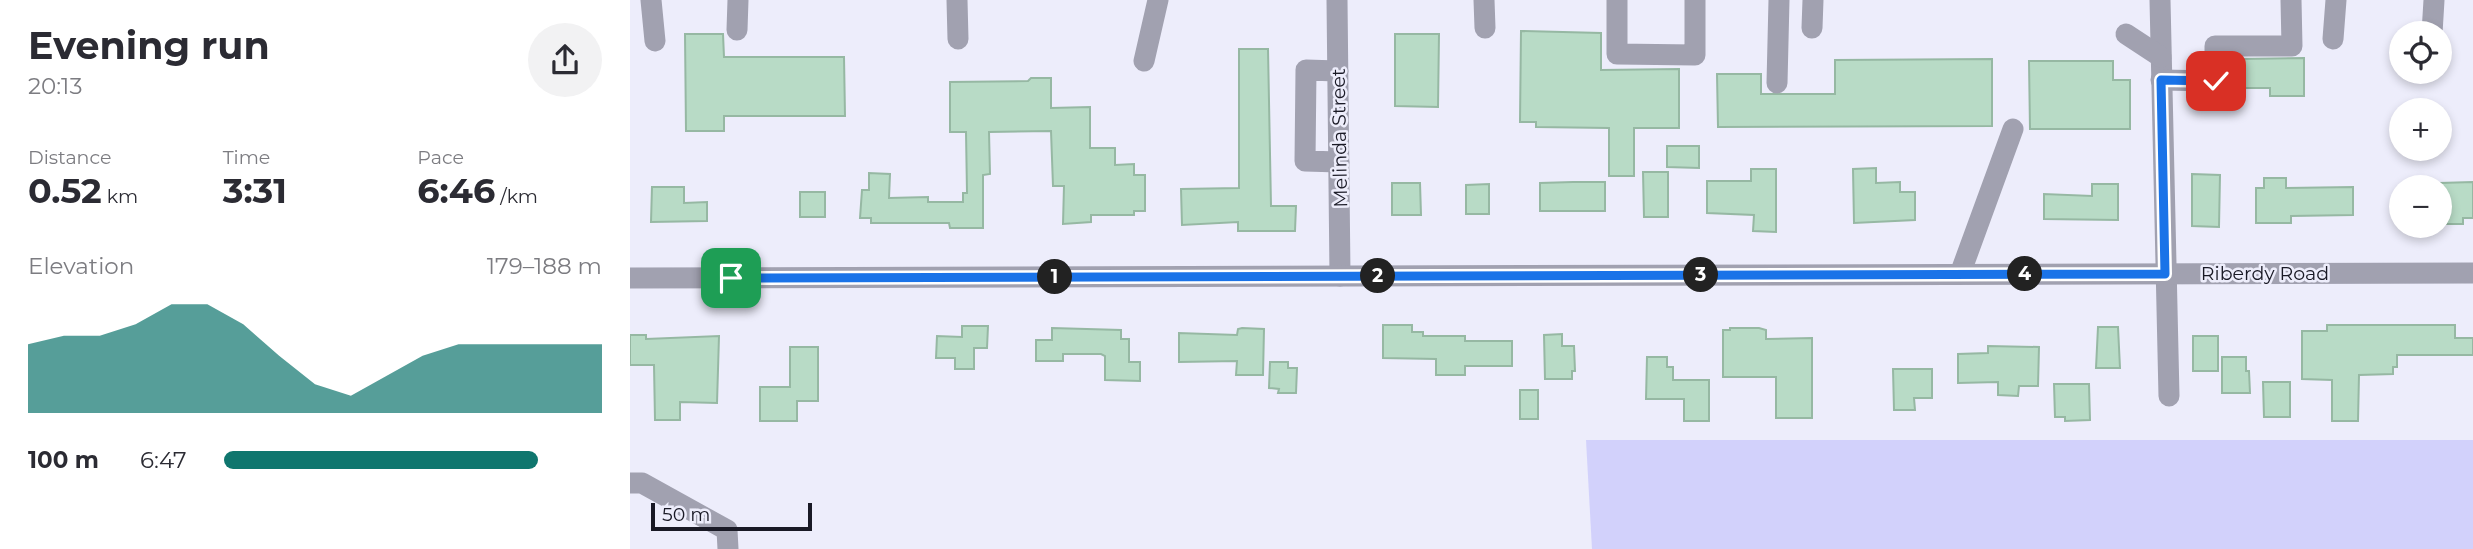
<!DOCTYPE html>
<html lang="en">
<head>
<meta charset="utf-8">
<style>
  body { margin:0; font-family:Montserrat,sans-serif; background:#f2f2f3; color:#2b2b33; height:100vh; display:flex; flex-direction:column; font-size:26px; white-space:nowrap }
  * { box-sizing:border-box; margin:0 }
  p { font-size:23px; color:#7c7c81 }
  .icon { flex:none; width:38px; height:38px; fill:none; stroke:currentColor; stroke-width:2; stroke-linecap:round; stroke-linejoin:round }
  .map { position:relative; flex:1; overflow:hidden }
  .panel { display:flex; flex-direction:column; background:#fff; width:630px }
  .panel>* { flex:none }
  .controls { position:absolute; left:1759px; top:21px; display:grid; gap:14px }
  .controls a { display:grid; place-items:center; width:63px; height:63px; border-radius:50%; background:#fff; box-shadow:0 4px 10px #0003; font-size:35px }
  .scale { position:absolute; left:21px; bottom:18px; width:161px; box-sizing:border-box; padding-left:7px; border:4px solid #191925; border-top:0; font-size:19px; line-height:24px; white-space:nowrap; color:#191925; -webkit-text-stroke:5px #ededfb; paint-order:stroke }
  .pin { position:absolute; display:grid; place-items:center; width:60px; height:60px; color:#fff; margin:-30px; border-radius:14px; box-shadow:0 4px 10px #0006 }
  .km { position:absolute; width:35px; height:35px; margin:-18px; border-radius:50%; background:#222; color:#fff; font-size:19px; line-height:35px; text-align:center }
  .round { display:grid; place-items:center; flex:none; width:74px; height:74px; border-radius:37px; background:#f2f2f3 }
  .overview { display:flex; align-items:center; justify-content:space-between; height:119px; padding:0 28px }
  h1 { font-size:38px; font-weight:700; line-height:52px }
  .stats { display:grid; grid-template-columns:repeat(3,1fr); gap:10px; height:119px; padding:7px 28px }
  .stats div { display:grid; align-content:center }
  .stats b { font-size:35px; font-weight:700 }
  .stats small { font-size:19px; font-weight:400 }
  .stats p { font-size:19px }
  .chart { height:196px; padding:14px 28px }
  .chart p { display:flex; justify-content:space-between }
  .chart svg { width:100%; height:126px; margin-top:7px; fill:#0f766e; opacity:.7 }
  ul { padding:0 28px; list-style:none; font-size:23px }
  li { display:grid; grid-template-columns:112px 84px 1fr; align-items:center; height:52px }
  li i { height:18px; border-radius:9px; background:#0f766e }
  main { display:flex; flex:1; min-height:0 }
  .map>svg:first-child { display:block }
  .green { fill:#d2d1fb }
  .building { fill:#b8dbc6; stroke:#96b8a3; stroke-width:2 }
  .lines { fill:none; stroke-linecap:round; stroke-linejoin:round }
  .minor { stroke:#a1a1b0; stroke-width:21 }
  .route-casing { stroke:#fff; stroke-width:14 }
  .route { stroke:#1a73e8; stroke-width:9 }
  .labels { text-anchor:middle; stroke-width:5; stroke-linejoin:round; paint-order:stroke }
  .street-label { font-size:19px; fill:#191925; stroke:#ededfb }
</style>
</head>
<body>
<main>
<section class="panel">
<div class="overview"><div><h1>Evening run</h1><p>20:13</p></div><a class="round"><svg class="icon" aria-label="share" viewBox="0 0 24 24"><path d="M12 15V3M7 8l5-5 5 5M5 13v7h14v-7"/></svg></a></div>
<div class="stats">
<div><p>Distance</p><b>0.52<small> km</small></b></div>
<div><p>Time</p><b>3:31</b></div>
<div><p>Pace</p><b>6:46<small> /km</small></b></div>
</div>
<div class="chart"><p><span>Elevation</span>179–188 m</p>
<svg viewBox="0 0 160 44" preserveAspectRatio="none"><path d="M0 44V20L10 17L20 17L30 13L40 6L50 6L60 13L70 24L80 34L90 38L100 31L110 24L120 20L130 20L140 20L150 20L160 20V44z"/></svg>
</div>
<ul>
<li><b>100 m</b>6:47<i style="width:83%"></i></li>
</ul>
</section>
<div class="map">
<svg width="1843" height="549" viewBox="0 0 1843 549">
  <rect width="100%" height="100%" fill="#ededfb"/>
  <path class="green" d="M956,440h887v109h-881z"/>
  <g class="building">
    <path d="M891,31l80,2v37l78,-1v59h-45v48h-25v-48l-73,-1v-5h-16z"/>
    <path d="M55,34h38l1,23h120l1,59h-121v15h-38z"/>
    <path d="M765,34h44l-1,73 -43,-1z"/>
    <path d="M609,49h29l3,157h25l-1,25h-57v-9l-56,3 -1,-36 58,-1z"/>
    <path d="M1674,58v38h-34v-8h-32v-29z"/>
    <path d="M1362,59v67l-274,1 -1,-53h44v20h74v-34z"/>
    <path d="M1399,61h84v19h17v49h-100z"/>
    <path d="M401,78h20v30l39,-1v41h25v17l19,-1v11h11v36h-11v4h-43v7l-28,2 1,-38h-11l-2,-55 -62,1 1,42 -7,1v53h-33l-1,-5h-78v-5h-11l2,-28h7v-17l21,1 -1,24 39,-1v5h35v-9h4l-1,-61h-16v-50l78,-1z"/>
    <path d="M1037,146h32v22l-32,-1z"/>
    <path d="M1246,168v15l24,-1v10h15v28l-61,3 -1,-54z"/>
    <path d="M1121,169h25v63l-23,-1 1,-16 -47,-2v-32h44z"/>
    <path d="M1013,172h25v45h-24z"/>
    <path d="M1562,174l28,1 -1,52 -27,-1z"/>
    <path d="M1634,178h22v10l67,-1v28l-62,1v7h-35v-35h8z"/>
    <path d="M943,182h32v29h-65v-28z"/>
    <path d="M1843,182v36h-10v6h-23v-41z"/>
    <path d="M762,183h28l1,32h-29z"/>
    <path d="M859,184v30h-23v-29z"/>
    <path d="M1462,184h26v36l-74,-1v-25l48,2z"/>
    <path d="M22,187h32v16l23,-1v19l-56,1z"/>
    <rect x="170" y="192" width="25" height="25"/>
    <path d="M753,325h29v7h11v4h42v5h47v25h-47v9h-29v-16l-53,-1z"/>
    <path d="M1697,325h128v13h18v17h-76v12h-4v7l-34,1 -1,46h-26v-41l-30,-1v-48h25z"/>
    <path d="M332,326h26l-1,22h-13v21h-19v-11h-19l1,-22 25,1z"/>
    <path d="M1468,327h20l2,41h-24z"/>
    <path d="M422,328l69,2v9h8v23h11v19l-35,-1v-24l-4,-2h-38v7h-27v-21h16z"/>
    <path d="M612,328l22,1 -1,46h-27l1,-14 -58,1v-29l58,2 1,-6z"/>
    <path d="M1100,328h29l7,2v9l46,-1v80h-36v-41h-53v-47h7z"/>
    <path d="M932,334v12h12l1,25h-3v8h-27l-1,-44z"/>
    <path d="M0,335h16v4l73,-3 -2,67 -37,-1v18h-25l-1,-55h-24z"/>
    <rect x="1563" y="336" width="25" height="35"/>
    <path d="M1358,346l51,1 -1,39h-19l-1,10 -20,-1v-13l-40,1v-29l30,-1z"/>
    <path d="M160,347h28v54h-21v20h-37v-34h30z"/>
    <path d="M1017,357h20v10h6v13h36v41h-25v-22h-38z"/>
    <path d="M1592,357h24v14h3l1,22h-28z"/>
    <path d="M640,362h18v6h9l-1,25h-18l1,-4 -10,-1z"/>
    <path d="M1263,369h39v29h-18l1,12h-21z"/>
    <path d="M1633,382h27v35h-26z"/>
    <path d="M1424,384h35l1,36 -25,1v-4h-10z"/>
    <rect x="890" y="390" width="18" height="29"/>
  </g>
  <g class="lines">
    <g class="minor">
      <path d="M21,0l4,41"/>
      <path d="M327,0l1,39"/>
      <path d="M707,0l3,276"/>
      <path d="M854,0l1,28"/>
      <path d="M987,0v54l78,1v-55"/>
      <path d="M1530,0l9,396"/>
      <path d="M1182,28l1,-28"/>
      <path d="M107,30l1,-30"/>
      <path d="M1802,33l2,-33"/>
      <path d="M1496,34l35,23"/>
      <path d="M1703,39l3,-39"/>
      <path d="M514,61l14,-61"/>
      <path d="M708,71l-32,-1 -1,91 34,1"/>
      <path d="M1531,80l54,1v-35h77l-1,-46"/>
      <path d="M1147,83l2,-83"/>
      <path d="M1330,274l53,-145"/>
      <path d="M0,278l1843,-5"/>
      <path d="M0,483h12l85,47 1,19"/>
    </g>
  </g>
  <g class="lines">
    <defs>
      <path id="route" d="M101,278l1434,-4 -4,-194 55,1"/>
    </defs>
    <use href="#route" class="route-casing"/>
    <use href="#route" class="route"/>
  </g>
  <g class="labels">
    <g class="street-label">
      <text transform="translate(709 138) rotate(-91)" y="7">Melinda Street</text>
      <text x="1635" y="280">Riberdy Road</text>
    </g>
  </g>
</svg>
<div class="controls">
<a><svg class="icon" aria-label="locate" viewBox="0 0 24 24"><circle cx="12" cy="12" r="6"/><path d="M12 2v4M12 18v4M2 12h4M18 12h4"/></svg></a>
<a>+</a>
<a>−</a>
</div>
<div class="scale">50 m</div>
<div class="pin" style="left:101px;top:278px;background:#1e9e55"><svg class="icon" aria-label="arrive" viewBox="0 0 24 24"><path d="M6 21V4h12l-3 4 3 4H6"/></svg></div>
<div class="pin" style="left:1586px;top:81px;background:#d93025"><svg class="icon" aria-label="check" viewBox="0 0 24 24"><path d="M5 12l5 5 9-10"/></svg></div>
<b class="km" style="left:425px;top:277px">1</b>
<b class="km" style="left:748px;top:276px">2</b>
<b class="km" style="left:1071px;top:275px">3</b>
<b class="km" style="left:1395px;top:274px">4</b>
</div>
</main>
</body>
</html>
